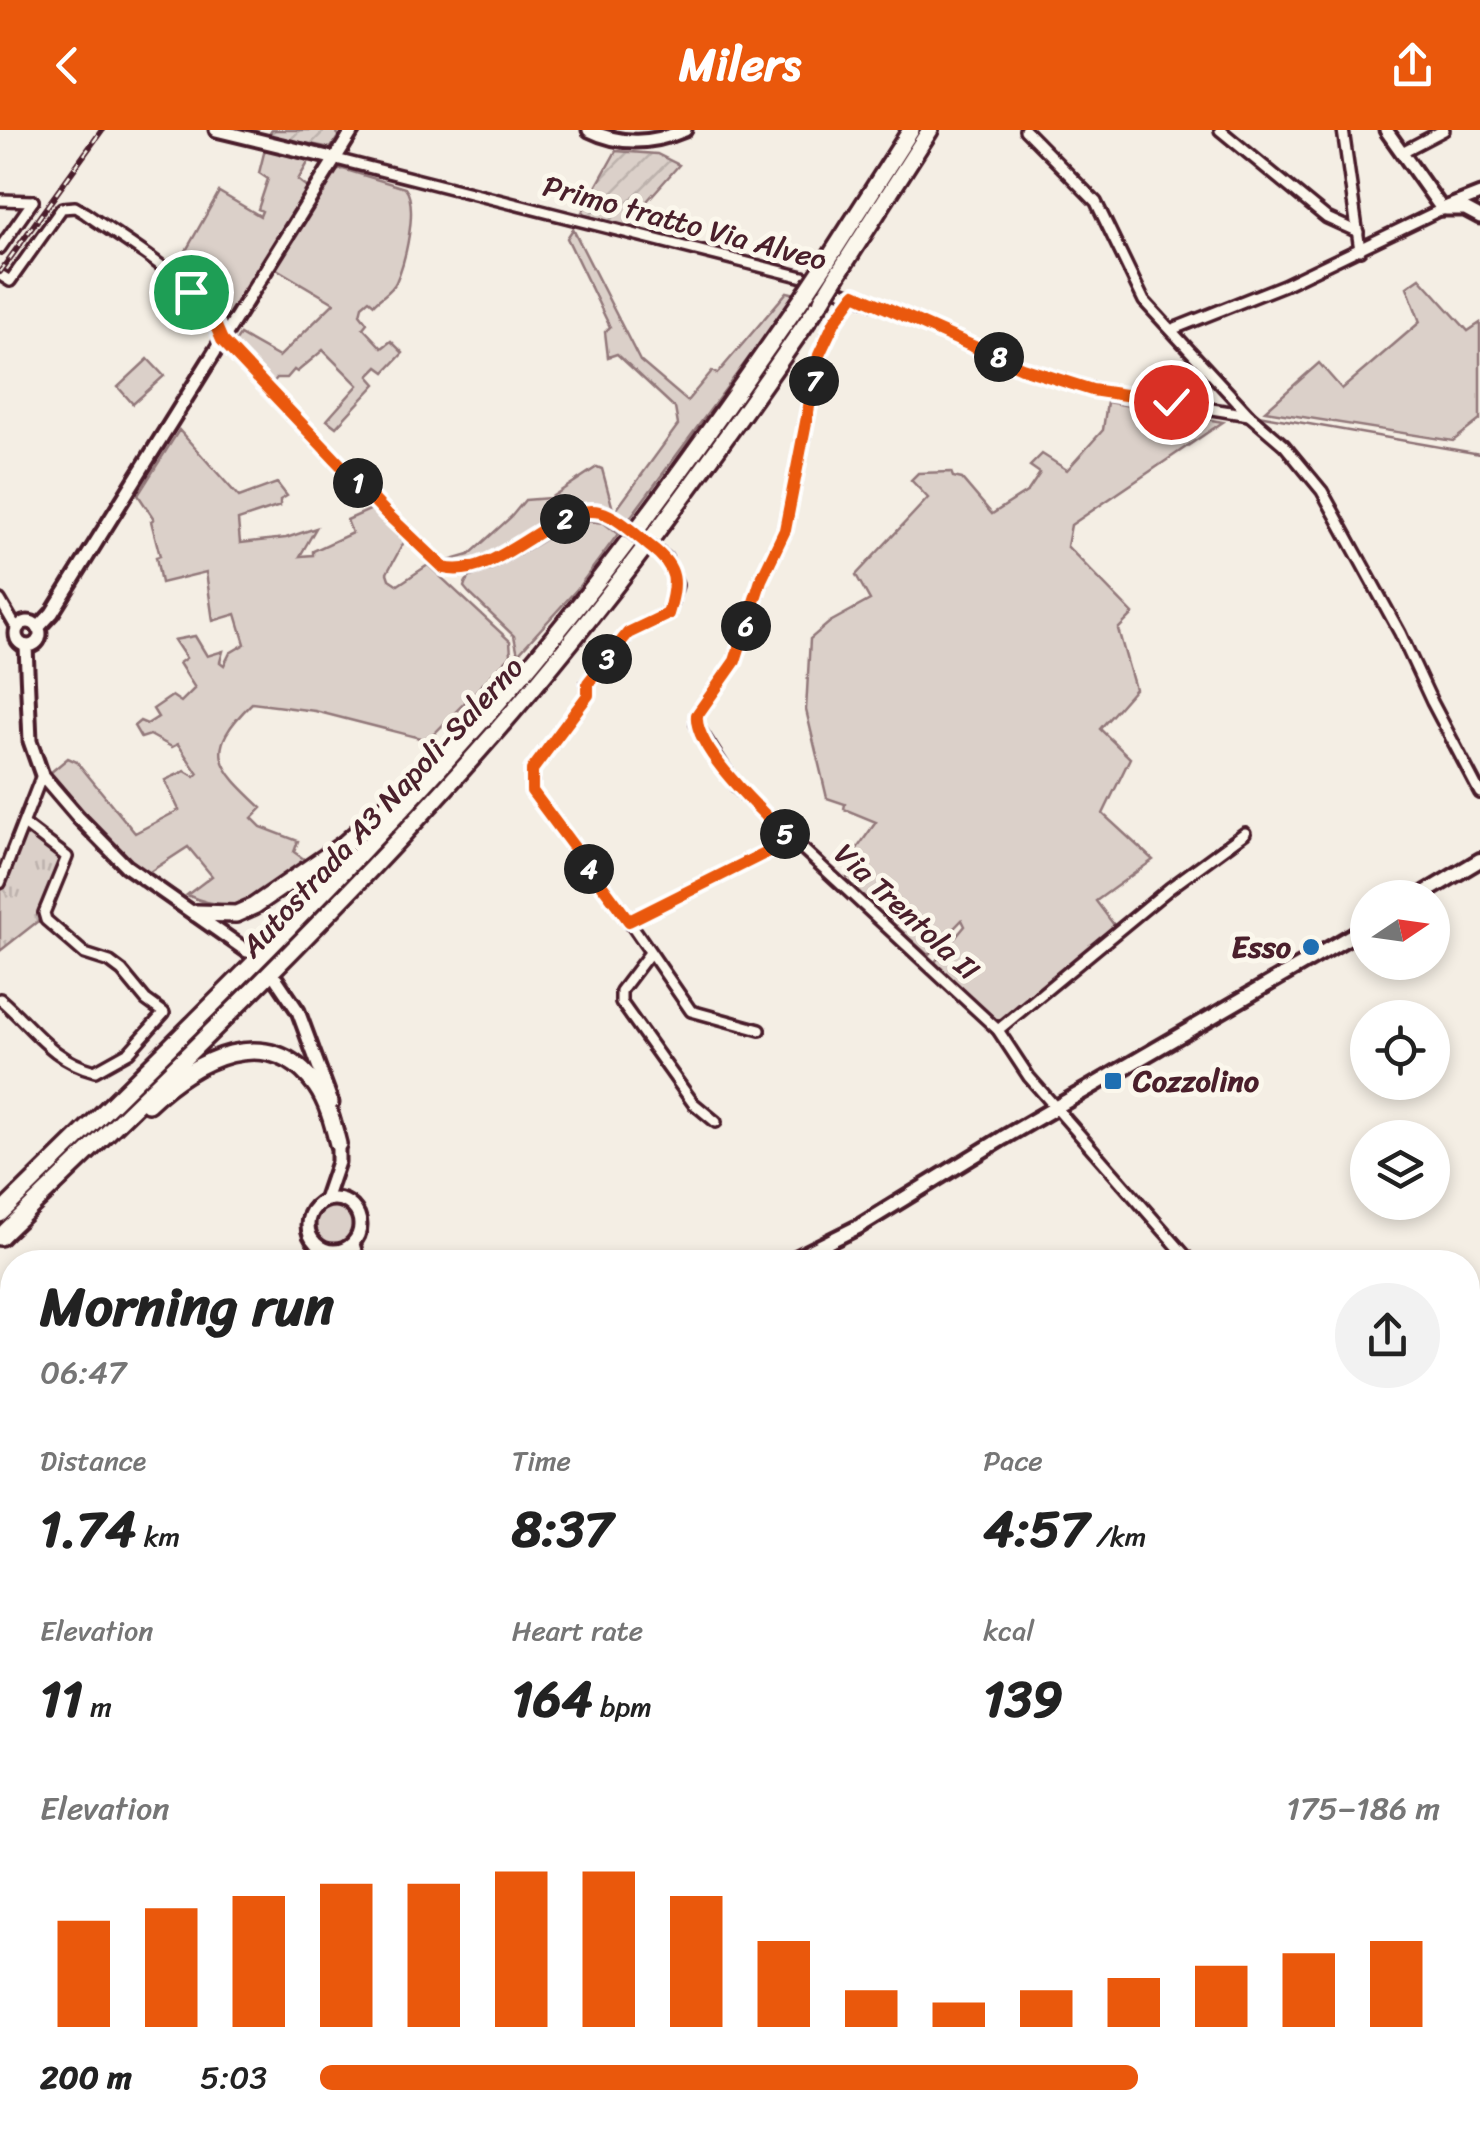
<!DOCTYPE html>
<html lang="en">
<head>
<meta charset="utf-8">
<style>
  body { margin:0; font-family:Sriracha,sans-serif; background:#f2f2f2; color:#222; height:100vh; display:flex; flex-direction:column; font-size:38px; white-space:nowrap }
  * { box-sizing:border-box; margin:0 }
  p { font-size:32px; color:#767676 }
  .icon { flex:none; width:55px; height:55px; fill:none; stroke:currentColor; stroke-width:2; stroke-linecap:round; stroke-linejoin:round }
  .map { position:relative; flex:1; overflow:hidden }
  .drawer { position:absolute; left:0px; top:1120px; width:1480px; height:888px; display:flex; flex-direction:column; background:#fff; border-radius:40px 40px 0 0; box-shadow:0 5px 15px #0003 }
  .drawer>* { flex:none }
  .needle { width:65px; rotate:77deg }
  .buttons { position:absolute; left:1350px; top:750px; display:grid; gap:20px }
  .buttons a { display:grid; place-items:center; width:100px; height:100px; border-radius:50%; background:#fff; box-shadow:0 5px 15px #0003; font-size:50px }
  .pin { position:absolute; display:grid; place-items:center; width:85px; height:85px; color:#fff; margin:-42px; border:5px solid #fff; border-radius:50%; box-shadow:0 2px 10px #0007 }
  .km { position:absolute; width:50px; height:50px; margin:-25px; border-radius:50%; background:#222; color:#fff; font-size:28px; line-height:50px; text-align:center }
  .round { display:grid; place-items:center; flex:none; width:105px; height:105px; border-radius:52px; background:#f2f2f2 }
  .overview { display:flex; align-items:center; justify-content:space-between; height:170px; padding:0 40px }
  h1 { font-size:55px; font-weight:700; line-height:75px }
  .metrics { display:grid; grid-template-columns:repeat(3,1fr); gap:15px; height:170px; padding:10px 40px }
  .metrics div { display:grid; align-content:center }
  .metrics b { font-size:50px; font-weight:700 }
  .metrics small { font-size:28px; font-weight:400 }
  .metrics p { font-size:28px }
  .chart { height:280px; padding:20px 40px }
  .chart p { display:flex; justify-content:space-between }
  .chart svg { width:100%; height:180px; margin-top:10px; stroke:#ea580c; stroke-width:6 }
  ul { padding:0 40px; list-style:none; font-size:32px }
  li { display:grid; grid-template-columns:160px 120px 1fr; align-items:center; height:75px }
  li i { height:25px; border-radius:12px; background:#ea580c }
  header { display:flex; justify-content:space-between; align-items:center; height:130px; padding:0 40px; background:#ea580c; color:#fff; font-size:45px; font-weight:700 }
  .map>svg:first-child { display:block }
  .grass { fill:#dbd0c9; stroke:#92787a; stroke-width:2.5 }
  .park { fill:url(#park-tufts); stroke:#92787a; stroke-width:2.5 }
  .garden { fill:url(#garden-furrows); stroke:#92787a; stroke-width:2.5 }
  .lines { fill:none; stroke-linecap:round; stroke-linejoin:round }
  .stream { stroke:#8d7174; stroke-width:2.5 }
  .minor-casing { stroke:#4a1f2b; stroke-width:16 }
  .tertiary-casing { stroke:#4a1f2b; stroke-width:19 }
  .secondary-casing { stroke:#4a1f2b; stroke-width:20 }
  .motorway-casing { stroke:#4a1f2b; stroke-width:22 }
  .minor { stroke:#fbf7ec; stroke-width:9 }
  .tertiary { stroke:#fbf7ec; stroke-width:11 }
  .secondary { stroke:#fbf7ec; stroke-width:12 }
  .motorway { stroke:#fbf7ec; stroke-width:15 }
  .rail-casing { stroke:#4a1f2b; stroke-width:6 }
  .rail { stroke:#fbf7ec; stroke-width:2.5; stroke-dasharray:8; stroke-linecap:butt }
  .minor-bridge-casing { stroke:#4a1f2b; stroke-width:16; stroke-linecap:butt }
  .motorway-bridge-casing { stroke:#4a1f2b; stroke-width:22; stroke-linecap:butt }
  .minor-bridge { stroke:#fbf7ec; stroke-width:9 }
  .motorway-bridge { stroke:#fbf7ec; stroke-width:15 }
  .route-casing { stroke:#fff; stroke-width:20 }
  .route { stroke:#ea580c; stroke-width:12 }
  .poi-dot { fill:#1f6fb2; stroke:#fbf7ec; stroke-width:4 }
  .labels { text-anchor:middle; stroke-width:10; stroke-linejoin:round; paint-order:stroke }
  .street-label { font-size:30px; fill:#4a1f2b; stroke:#fbf7ec }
  .poi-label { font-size:30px; font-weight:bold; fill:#4a1f2b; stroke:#fbf7ec; text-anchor:end }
</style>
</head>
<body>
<header><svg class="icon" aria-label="back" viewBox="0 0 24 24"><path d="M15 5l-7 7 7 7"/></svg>Milers<svg class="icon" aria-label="share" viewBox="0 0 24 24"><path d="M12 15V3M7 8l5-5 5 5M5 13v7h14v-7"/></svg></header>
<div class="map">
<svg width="1480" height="2007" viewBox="0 0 1480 2007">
  <defs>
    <pattern id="park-tufts" width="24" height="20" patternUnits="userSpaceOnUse" patternTransform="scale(2.5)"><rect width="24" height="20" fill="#dbd0c9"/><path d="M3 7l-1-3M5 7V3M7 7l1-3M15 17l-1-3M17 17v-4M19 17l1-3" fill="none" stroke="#bdb2ad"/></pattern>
    <pattern id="garden-furrows" width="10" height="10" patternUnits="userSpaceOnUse" patternTransform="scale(2.5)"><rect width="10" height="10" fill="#dbd0c9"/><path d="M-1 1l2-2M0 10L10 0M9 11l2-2" fill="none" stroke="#bdb2ad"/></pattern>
  </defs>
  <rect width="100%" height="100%" fill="#f4eee4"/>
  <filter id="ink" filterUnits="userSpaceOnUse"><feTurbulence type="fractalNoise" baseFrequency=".01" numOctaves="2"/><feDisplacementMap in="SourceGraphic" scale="20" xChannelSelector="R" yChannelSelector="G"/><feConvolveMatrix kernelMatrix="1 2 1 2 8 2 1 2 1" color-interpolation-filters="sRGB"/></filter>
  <g filter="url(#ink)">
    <g class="grass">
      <path d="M265,19l44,12 -11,19 10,8 -86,138 -17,-23 -31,-31 45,-80 41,24 2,-5 -4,-2 10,-30 -9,-6z"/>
      <path d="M343,39l62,19c14,17 0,74 -9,94 -3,8 -15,15 -22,22l-5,-4 -7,6 -2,8 7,9 -4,5 19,20 9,-7 12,12 -18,19 -7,-5 -9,9 7,8 -40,43 -9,-7 31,-35 -35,-35 -26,22 -3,-2 -7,8h-10l-7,8 -39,-38 9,-13 39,22 55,-54 -59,-35 60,-97z"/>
      <path d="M573,99l67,132 47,40 25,-30 5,3 70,-82 9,2 -169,228c-13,-8 -28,-16 -45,-13 -37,7 -96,71 -137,53l24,-7 42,-38 14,-17 25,-2 47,-31 5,2 12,44 64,-88 -3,-17 -58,-54 -9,3 -3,-25 5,-5 -43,-89z"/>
      <path d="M1420,148l48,53 12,-8v97l-27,21 -188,-30 54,-48 23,26 78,-67 -13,-35z"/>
      <path d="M148,229l16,17 -31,28 -15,-17z"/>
      <path d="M1107,272l116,20 -152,103 -4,21 66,68 -15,15 17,60 -35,40 30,29 -27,56 50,46 -57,41 21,28 -122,97 -60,-64 30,-36 -3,-6 -34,35 -45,-40 7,-9 -16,-14 -7,9 -22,-18 6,-14 -5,-5 30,-42 -32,-13 1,-5 -18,-6 -21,-88 4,-71 20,-17 40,-22 -14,-25 72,-77 -17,-18 7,-7 33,-1 2,5 9,2 30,35 36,-23 12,-18 -10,-7 12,-12 25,16 36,-40z"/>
      <path d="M179,300l60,67 38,-14 10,13 -7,4v6l-42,14 2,23 46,-5 30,-10 -16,28 13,-1v-4l39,-18 -5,-13 27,-12 30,34 -17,31 2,6 9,6 30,-20 82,76 1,14 -83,85 -113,-29 -63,-8c-49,48 -35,63 10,105l-10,10 9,9 37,14 -4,11 14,10c-45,31 -66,58 -121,33l25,-19 -24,-29 -40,26 -43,-33 -55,-67 18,-15 9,4 58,71 44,-23 -14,-30 20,-9 10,6 3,-3 -20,-30 -6,3 -22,-12 -9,3 -7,-12 6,-5 7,3 11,-7 -5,-8 19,-13 9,6 14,-14 -16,-25 7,-5 -12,-18 21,-4 12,20 16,-5 -3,11 4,3 6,-12 15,-9 -9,-30 -23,7 -7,-49 -45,11 -5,-26 4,-1 -9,-35 3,-2 -16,-24z"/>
      <path d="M579,390l25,3 14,11 -41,55 -59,65 -4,-18 -45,-43 -5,-6c3,-15 18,-12 31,-19 28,-14 55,-33 84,-48z"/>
      <circle cx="334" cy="1095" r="21"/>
    </g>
    <g class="park">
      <path d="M28,700l34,28 -20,60 -42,33v-62z"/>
      <path d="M1480,1293v714h-1075l2,-12h1061v-690z"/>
    </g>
    <g class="garden">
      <path d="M272,0h65l1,7 -7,11 -63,-12z"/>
      <path d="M616,21l41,3 22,11 -47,53 10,13 -61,-17z"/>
    </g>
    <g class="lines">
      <path class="stream" d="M1258,285l222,39"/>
      <defs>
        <g id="minor">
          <path d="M1025,0l71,72 48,99 105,114 35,30 38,46 78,142 32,69 48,91"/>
          <path d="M1220,0l107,88 31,14"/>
          <path d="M1343,0l17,120"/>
          <path d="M1402,22l42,-22"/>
          <path d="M336,29l467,118 79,29 140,62 71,22 156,25"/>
          <path d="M0,70l33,1"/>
          <path d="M0,118l33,-47"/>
          <path d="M2,146l8,5 52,-73 13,-1 10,6c49,35 114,67 136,127l166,174 57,54c55,14 118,-76 164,-53"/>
          <path d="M855,164l-20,27 -16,34 -34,176 -24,49 -26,81 -38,54 -1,9 41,64 261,242 31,47 162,185"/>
          <path d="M1173,199l111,-44 158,-76"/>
          <path d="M666,428l11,27 -9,28 -39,20 -42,50 1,12 -56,75v21l97,130 162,-81"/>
          <path d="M0,470l17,29"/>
          <path d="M0,753l42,-108"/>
          <path d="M629,791l62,90 69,19"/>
          <path d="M649,824l-28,37v11l72,101 23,19"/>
          <path d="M0,869c32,27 51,61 95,72l34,-19 35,-39 -18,-13 -24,-29 -12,-9 -25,-8 -39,-34 -2,-7 23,-56 -43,-33"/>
          <path d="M998,900l172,-142 75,-55"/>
          <path d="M1468,1313l12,5"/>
          <path d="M0,1361l12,4"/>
          <path d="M1468,1992l12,-19"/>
          <path d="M688,1995l9,9 10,-1"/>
          <path d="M953,1995l4,12"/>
          <path d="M413,2007l5,-12"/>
          <path d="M1464,2007l2,-12"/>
        </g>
        <g id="tertiary">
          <path d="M216,0l120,29"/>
          <path d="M589,0c32,16 63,14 96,0"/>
          <path d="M1386,0l56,79"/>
          <path d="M1442,79l38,-15"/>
          <path d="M1446,79h19l15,8"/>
          <circle cx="28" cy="504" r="12"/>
          <path d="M38,498l14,-15 301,-483"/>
          <path d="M26,516l4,95 12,34 36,42 48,49 121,85"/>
          <path d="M277,850l21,31 34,92"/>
          <circle cx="334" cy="1095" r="26"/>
          <path d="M325,1070l13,-38v-22"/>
          <path d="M353,1114l5,18"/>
        </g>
        <g id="secondary">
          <path d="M1416,768l64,-38"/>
          <path d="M788,1132l70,-35 145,-89 365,-212"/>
          <path d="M0,1570l12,-6"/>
        </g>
        <g id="motorway">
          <path d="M824,136l87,-136"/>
          <path d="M838,144l92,-144"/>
          <path d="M196,783l40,1 18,-8 90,-62 69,-61"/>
          <path d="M148,974c45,-43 121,-85 168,-18 12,17 17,38 22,58"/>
          <path d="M0,1084c176,-173 354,-344 515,-531 104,-122 198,-256 289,-387"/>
          <path d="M0,1107c159,-154 321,-308 468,-474 129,-144 245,-304 354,-463"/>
        </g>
      </defs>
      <use href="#minor" class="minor-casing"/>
      <use href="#tertiary" class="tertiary-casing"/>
      <use href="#secondary" class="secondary-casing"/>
      <use href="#motorway" class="motorway-casing"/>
      <use href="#minor" class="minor"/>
      <use href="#tertiary" class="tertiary"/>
      <use href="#secondary" class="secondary"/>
      <use href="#motorway" class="motorway"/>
      <defs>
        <path id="rail" d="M0,142l102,-142"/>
      </defs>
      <use href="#rail" class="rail-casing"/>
      <use href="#rail" class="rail"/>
      <defs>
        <path id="minor-bridge" d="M608,385l58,43"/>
        <g id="motorway-bridge">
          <path d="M804,166l20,-30"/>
          <path d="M822,170l16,-26"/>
        </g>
      </defs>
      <use href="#minor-bridge" class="minor-bridge-casing"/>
      <use href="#motorway-bridge" class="motorway-bridge-casing"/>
      <use href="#minor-bridge" class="minor-bridge"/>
      <use href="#motorway-bridge" class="motorway-bridge"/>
    </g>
  </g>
  <g class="lines" filter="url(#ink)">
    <defs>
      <path id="route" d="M191,162l24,32 7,16 165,174 57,54c54,13 112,-67 156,-56 17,4 37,24 51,35 28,21 26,36 17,67l-40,19 -40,50v12l-56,75v21l97,130 162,-81c-24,-23 -98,-91 -94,-125l38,-54 26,-81 24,-50 34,-175 16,-34 20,-27 167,74 70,22 79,12"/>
    </defs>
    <use href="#route" class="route-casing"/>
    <use href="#route" class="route"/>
  </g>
  <g class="poi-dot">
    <circle cx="1311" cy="817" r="10"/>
    <rect x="1103" y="941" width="20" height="20" rx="5"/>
  </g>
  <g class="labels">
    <g class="street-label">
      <text transform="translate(685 93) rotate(15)" y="10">Primo tratto Via Alveo</text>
      <text transform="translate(382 677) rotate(-47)" y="10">Autostrada A3 Napoli-Salerno</text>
      <text transform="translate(907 782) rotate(43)" y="10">Via Trentola II</text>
    </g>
    <g class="poi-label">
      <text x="1291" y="827">Esso</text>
      <text x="1133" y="961" text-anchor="start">Cozzolino</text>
    </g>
  </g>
</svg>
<div class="buttons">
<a><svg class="needle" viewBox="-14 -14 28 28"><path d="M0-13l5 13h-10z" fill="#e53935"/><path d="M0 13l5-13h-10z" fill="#767676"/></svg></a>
<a><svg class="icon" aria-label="locate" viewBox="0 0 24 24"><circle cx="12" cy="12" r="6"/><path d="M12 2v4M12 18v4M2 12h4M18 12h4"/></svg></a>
<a><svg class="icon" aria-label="layers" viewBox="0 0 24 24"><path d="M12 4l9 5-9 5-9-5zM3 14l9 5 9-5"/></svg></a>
</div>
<div class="pin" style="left:191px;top:162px;background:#1e9e55"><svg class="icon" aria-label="arrive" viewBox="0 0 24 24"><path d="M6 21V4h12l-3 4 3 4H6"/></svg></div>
<div class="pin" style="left:1171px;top:272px;background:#d93025"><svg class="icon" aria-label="check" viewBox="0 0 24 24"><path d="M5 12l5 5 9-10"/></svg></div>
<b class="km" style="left:358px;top:353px">1</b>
<b class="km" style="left:565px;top:389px">2</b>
<b class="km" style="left:607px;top:529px">3</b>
<b class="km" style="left:589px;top:739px">4</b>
<b class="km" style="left:785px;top:704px">5</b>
<b class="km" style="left:746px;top:496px">6</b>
<b class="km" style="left:814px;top:251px">7</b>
<b class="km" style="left:999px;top:227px">8</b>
<section class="drawer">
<div class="overview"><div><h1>Morning run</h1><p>06:47</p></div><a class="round"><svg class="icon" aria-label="share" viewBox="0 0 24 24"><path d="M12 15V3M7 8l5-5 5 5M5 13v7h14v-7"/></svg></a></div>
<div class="metrics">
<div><p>Distance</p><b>1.74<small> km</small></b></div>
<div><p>Time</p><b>8:37</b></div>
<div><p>Pace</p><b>4:57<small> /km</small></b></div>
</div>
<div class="metrics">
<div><p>Elevation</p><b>11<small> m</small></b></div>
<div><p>Heart rate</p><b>164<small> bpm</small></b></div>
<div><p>kcal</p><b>139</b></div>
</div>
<div class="chart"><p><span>Elevation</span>175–186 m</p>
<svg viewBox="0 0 160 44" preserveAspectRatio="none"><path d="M5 44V18M15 44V15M25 44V12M35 44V9M45 44V9M55 44V6M65 44V6M75 44V12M85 44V23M95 44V35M105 44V38M115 44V35M125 44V32M135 44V29M145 44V26M155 44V23"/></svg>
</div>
<ul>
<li><b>200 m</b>5:03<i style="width:73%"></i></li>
</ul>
</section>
</div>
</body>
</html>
